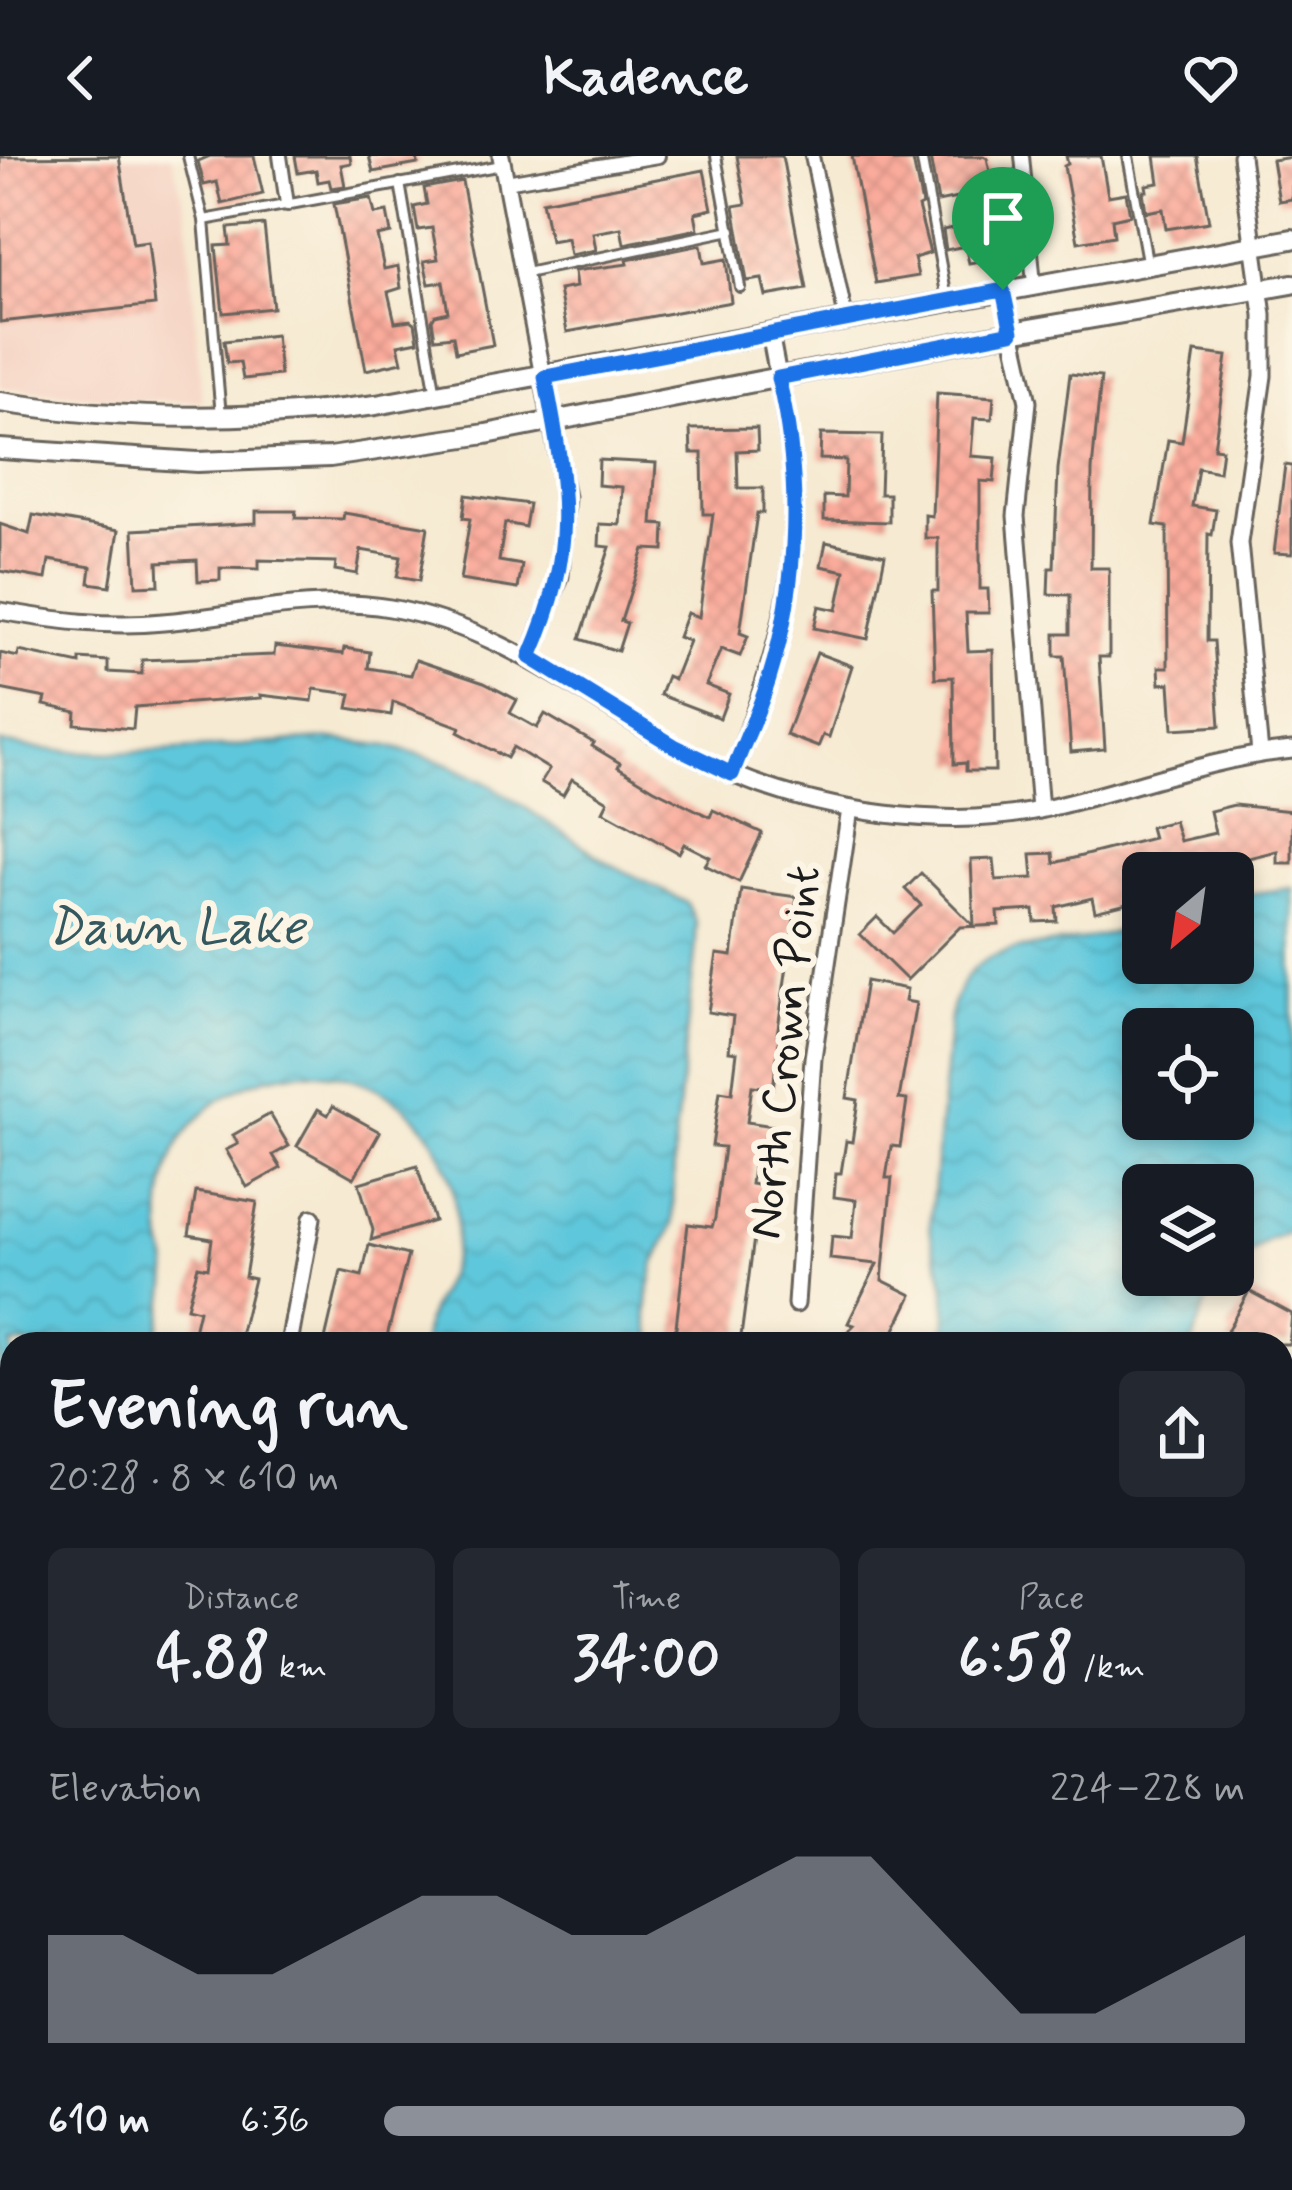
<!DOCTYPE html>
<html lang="en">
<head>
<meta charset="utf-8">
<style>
  body { margin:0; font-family:Mynerve,sans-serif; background:#242831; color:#f1f3f6; height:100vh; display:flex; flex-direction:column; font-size:45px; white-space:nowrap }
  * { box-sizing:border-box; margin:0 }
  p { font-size:39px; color:#9ea1a6 }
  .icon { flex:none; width:66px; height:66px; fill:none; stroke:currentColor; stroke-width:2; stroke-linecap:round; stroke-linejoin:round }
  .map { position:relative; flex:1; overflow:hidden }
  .panel { position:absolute; left:0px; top:1176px; width:1293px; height:858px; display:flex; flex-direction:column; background:#171b24; border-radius:36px 36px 0 0; box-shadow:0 6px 18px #0003 }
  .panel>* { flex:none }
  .needle { width:78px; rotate:209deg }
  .fabs { position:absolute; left:1122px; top:696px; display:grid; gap:24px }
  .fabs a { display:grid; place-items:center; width:132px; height:132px; border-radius:18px; background:#171b24; box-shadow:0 6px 18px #0003; font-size:60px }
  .pin { position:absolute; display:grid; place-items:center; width:102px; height:102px; color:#fff; margin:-123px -51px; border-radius:50% 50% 50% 0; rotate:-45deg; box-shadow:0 0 12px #0007 }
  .pin .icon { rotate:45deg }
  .round { display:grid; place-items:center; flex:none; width:126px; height:126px; border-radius:18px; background:#242831 }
  .head { display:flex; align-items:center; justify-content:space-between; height:204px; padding:0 48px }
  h1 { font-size:66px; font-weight:800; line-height:90px }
  .figures { display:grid; grid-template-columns:repeat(3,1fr); gap:18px; height:204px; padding:12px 48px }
  .figures div { display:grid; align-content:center; border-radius:18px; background:#242831; text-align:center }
  .figures b { font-size:60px; font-weight:800 }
  .figures small { font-size:33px; font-weight:400 }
  .figures p { font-size:33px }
  .chart { height:336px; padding:24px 48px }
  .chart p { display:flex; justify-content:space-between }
  .chart svg { width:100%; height:216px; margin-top:12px; fill:#8c9099; opacity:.7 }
  ul { padding:0 48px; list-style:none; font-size:39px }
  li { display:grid; grid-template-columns:192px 144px 1fr; align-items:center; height:90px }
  li i { height:30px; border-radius:15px; background:#8c9099 }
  header { display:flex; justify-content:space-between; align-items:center; height:156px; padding:0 48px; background:#171b24; font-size:54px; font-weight:800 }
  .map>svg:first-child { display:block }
  .built { fill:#f5d2c2 }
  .water { fill:url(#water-waves); stroke:#3e727c; stroke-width:3; fill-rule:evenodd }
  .building { fill:url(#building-cross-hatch) }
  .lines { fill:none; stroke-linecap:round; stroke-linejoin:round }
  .service-casing { stroke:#68645c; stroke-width:14 }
  .pedestrian-casing { stroke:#68645c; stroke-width:18 }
  .minor-casing { stroke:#68645c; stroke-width:21 }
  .tertiary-casing { stroke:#68645c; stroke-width:24 }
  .service { stroke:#fff; stroke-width:8 }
  .pedestrian { stroke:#fff; stroke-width:12 }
  .minor { stroke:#fff; stroke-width:15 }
  .tertiary { stroke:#fff; stroke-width:18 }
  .route-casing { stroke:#fff; stroke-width:24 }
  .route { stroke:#1a73e8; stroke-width:15 }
  .labels { text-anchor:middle; stroke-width:12; stroke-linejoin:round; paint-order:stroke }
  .street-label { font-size:48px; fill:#1c1c1c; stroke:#fcf5e5 }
  .water-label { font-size:51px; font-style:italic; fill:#33585f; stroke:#fcf5e5 }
</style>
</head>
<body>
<header><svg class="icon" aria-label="back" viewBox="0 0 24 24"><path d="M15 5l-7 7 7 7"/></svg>Kadence<svg class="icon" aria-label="heart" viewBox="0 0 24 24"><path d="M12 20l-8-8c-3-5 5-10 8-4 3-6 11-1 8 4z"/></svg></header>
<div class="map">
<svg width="1292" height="2034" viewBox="0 0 1292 2034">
  <defs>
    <pattern id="water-waves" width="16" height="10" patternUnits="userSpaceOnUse" patternTransform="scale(3)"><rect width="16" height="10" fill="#5fc7db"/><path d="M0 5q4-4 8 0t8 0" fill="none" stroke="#52aabb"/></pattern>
    <pattern id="building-cross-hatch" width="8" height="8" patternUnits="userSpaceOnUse" patternTransform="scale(3)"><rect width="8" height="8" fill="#faab9b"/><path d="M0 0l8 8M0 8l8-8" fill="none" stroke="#d69385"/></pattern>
  </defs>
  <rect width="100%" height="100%" fill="#fcf5e5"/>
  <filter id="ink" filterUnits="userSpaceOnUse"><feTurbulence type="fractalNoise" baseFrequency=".00833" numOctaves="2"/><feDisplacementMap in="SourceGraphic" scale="24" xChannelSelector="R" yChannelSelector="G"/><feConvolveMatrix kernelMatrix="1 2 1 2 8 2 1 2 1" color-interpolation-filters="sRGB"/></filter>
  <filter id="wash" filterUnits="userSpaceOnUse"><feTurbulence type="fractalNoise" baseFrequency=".004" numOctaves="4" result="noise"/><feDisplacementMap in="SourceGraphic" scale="48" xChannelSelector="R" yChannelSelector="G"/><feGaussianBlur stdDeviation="2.7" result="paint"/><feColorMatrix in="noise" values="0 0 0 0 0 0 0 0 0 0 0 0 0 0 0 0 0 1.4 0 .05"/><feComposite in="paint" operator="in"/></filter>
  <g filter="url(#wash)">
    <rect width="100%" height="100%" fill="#f6ead2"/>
    <path class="built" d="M0,0h172l15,58 15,187h-67l-135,-14z"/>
    <g class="water">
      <path d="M330,583l58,7 58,17 48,24 115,76 78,40 9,20v21l-22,203 -1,78 -18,38 -6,28 -2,24 7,29h-231c4,-37 10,-36 24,-68 12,-26 11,-62 5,-90 -29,-124 -187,-153 -265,-55 -21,26 -28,73 -25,105 1,12 7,24 6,36 -1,24 -6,49 -13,72h-143v277l-12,-3v-875c112,21 219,2 330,-4z"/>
      <path d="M1292,732v342l-24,10 -35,27v-82h-90v90h81l-19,31 -13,38h-250c6,-22 5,-48 0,-70 -4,-18 -12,-31 -12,-49l20,-208c15,-69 59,-67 118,-75 25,-3 50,-11 75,-19v40h90v-67zM1143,873h90v90h-90z"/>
    </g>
    <g id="blocks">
      <g class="building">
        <path d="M119,0l14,88 15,-2 7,63 -155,17v-165z"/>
        <path d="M210,0h44l9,38 -41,10 -5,-22 -13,3 -6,-24z"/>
        <path d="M295,0h55l1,7 -10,2 4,21 -14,2 -2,-8 -11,2 -2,-12 -18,3z"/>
        <path d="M369,0h48l1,8 -45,8z"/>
        <path d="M737,0h45l25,133 -41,7 -4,-17 -15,2 -13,-75 12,-2z"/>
        <path d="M852,0h41l1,5h19l9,44 -4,2 12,46 -16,5 4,18 -42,7z"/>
        <path d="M983,0l4,2 6,28 12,71 -36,6 -4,-17 -19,4 -3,-20 20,-4 -6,-28 -19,4 -8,-45z"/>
        <path d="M1066,0h35l7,40 18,-3 4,22 -18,4 2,17 -36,6 -14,-76 4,-2z"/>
        <path d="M1155,0h42l12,66 -43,7 -3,-20 -17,3 -3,-21h4l-1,-6 13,-2z"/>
        <path d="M1292,1v42l-13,2 -7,-41z"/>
        <path d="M704,14l8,39 -17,4 3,16 -74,15 -3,-16 -28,5 3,17 -26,5 -3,-17 -17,3 -8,-40z"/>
        <path d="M462,25l31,164 -37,7 -3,-16 -18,2 -3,-18 3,-5 13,-3 -5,-30 -14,2 -5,-23 14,-2 -6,-31 -14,2 -4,-23 13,-3 -3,-16z"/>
        <path d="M371,42l4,16 12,-2 4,21 -14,3 7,33 14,-3 3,22 -13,4 7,30 16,-2 4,3 3,18 -20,4 4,17 -36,8 -32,-166z"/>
        <path d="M264,69l9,83 -50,5 -7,-67 14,-1 -2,-17z"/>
        <path d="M701,89l3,18 22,-4 5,43 -164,30 -8,-42 17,-3 -2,-16 54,-7 -1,-4z"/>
        <path d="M276,179l4,40 -37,4 -3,-17 -13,1 -3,-22z"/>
        <path d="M1195,196l32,4 -13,92 8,1 -3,23 -21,-4 -6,38 24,4 -4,25 -4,-1 -1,107h7l6,85 -47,3 -3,-46 -10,1 -1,-17h9l-1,-140 -13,-2 14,-85 14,2z"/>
        <path d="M1070,218l31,3 -9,93 -1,98h18v89h-10l6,92 -34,3 -7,-96h-9v-22h15v-39l-22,-1 1,-26h5l4,-99z"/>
        <path d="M937,237l57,4 -2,22 -18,-1 -3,38 25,2 -2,24 -14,-1v108h8l1,24h-23l2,38 25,-1 2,121h-29v-8l-12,1 -1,-87 -18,1 -3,-87h6v-53h-13v-23l7,1z"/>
        <path d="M757,272l1,22 -21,1 1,37h25v25h-6l-17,120 8,3 -8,20 -19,-7 -15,36 23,9 -9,24 -60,-23 7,-19 7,3 15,-38 -11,-4 9,-24 12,4 14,-103h-10l-1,-61h-11l-1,-24z"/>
        <path d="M821,278l61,1 -2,59h9v28l-65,-2v-24l21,1 1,-37 -26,-1z"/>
        <path d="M599,304l57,3 -4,61 13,1 -1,25 -20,-1 -23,72 6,2 -9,28 -38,-12 30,-92 -11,-1 1,-22 20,1 2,-38 -24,-2z"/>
        <path d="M1285,309l7,1v88l-18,-1z"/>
        <path d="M466,339l63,9 -4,23 -20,-4 -6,38 23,4 -4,24 -58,-9 10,-61 -7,-1z"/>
        <path d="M256,355h40l-1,7 48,1 1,-6 84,14 -9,54 -22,-4 4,-20 -40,-7 -4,24 -22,-4 1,-8 -77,-2v9l-39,-1v12l-22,1 -1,-21 -39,2 1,23 -23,1 -3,-56 123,-7z"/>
        <path d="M33,359l86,15 -9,56 -21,-3 2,-16 -42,-7 -3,19 -46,-8v-47l29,10z"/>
        <path d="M826,386l59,13 -17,84 -54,-11 5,-22 18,4 8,-39 -24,-5z"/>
        <path d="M275,490l68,8 1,-6 26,4 -2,16 43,7 5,-15 68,23 33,17 -7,13 27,15 8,-14 49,29 -2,3 28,17 -2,4 36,22 56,28 3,-7 49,23 -23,49 -34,-17 5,-8 -26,-13 -5,9 -76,-42 5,-10 -36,-22 -9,16 -22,-13 8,-13 -36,-22 -6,11 -49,-26 2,-5 -67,-25 -2,13 -43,-7 3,-14 -37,-5 -2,12 -52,-6 1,3 -126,9 -2,22 -58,-5 1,-12 -32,-7 2,-7 -46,-9v-36l18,4 1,-6 61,13v-5l28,2v11l34,2v-14l132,-5z"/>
        <path d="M817,497l35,13 -23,71 -6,-2 -5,12 -32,-12z"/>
        <path d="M1234,649l58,6v52h-15v-12l-74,18 1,4h-61v12l-8,2 4,14 -44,11 -3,-14 -36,9 1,14 -22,1 -1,-12 -36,2 1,13 -39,2 -53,53 -47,-46 17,-17 16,16 28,-28 -16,-16 16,-16 53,53 -3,-66 23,-1 2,21 37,-2 -2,-24 22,-1 1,10 99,-25 -3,-11 24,-6 6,20 35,-8 -5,-22z"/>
        <path d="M741,733l56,8 -20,138h3l-7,53 -21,-2 -5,36 26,4 -4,27 -14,-2 -4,33 17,3 -4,29 -7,-1 -17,129h-66l14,-120 24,3 3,-9 9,-71 -12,-1 8,-55 12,2 5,-41 -8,-1 4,-35 -25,-4 9,-58 15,2z"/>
        <path d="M866,825l41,8 -2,12 11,2 -17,96 8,1 -7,47 -9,-1 -5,32h6l-10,102 30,15 -24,49h-53l19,-19 -6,-2 29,-59 -47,-5 2,-23 20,2 4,-38 -22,-3 2,-24h5l5,-32 6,1 6,-42 -11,-2z"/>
        <path d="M333,950l47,26 -26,46 -57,-32 21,-37 10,6z"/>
        <path d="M270,958l19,32 -16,9 8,13 -34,19 -21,-37 12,-6 -5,-9z"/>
        <path d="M417,1010l17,55 -63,19 2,-10 -14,-47z"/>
        <path d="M196,1036l61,10 -12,75 9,2 -16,65h-47l8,-34 -12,-3 11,-41 10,2 4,-29 -23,-4z"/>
        <path d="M369,1089l39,10 -23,89h-61l17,-73 21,5z"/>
        <path d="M1249,1135l43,23 -3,30h-62l5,-10 -5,-3z"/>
      </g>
    </g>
  </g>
  <g filter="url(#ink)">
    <use href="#blocks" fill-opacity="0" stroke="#68645c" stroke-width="3"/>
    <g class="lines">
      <defs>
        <g id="service">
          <path d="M188,0l16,64 17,196"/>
          <path d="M716,0l24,131"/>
          <path d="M921,0l26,143"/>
          <path d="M1128,0l19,105"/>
          <path d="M400,27l36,212"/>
          <path d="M204,64l298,-55"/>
          <path d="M526,117l205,-43"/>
        </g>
        <g id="pedestrian">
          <path d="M280,0l7,48"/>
          <path d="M812,0l34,163"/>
          <path d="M1022,0l12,128"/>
          <path d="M506,26l152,-26"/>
        </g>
        <g id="minor">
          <path d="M501,0l65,341 -6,79 -30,81"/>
          <path d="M1241,0l22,159v61l-24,167 21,210"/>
          <path d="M1003,133l25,113 -12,114 24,294"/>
          <path d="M0,455c53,9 109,17 163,11 75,-7 151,-27 227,-14 133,23 222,116 342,166 91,38 215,57 312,35 84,-19 162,-50 248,-59"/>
          <path d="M732,618c34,-89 66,-180 62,-277 -2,-56 -14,-109 -24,-164"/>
          <path d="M796,1148l17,-246 37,-249"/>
          <path d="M289,1188l23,-126"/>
          <path d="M1281,1560l11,-3"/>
          <path d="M0,1602l12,3"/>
          <path d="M0,2003l12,4"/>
          <path d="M54,2022l33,12"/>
          <path d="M807,2022l13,12"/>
          <path d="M493,2034l12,-12"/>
        </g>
        <g id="tertiary">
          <path d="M0,246c124,19 252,19 376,3l916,-166"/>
          <path d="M0,293l197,13 133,-5 156,-23 526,-102 280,-48"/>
          <path d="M1281,1802l11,-3"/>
          <path d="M835,2034l17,-12"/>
        </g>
      </defs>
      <use href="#service" class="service-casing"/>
      <use href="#pedestrian" class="pedestrian-casing"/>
      <use href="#minor" class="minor-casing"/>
      <use href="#tertiary" class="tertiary-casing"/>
      <use href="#service" class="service"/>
      <use href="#pedestrian" class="pedestrian"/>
      <use href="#minor" class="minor"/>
      <use href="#tertiary" class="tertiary"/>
    </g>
  </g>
  <g class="lines" filter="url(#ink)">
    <defs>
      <path id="route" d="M1003,134l9,42 -234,46c24,97 21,205 -9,301 -10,32 -25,63 -37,95l-58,-28 -144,-89c48,-111 37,-165 15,-280z"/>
    </defs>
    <use href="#route" class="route-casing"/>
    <use href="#route" class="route"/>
  </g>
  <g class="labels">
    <g class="street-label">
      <text transform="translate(782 896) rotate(-84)" y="17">North Crown Point</text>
    </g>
    <g class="water-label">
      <text x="176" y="787">Dawn Lake</text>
    </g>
  </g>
</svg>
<div class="fabs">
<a><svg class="needle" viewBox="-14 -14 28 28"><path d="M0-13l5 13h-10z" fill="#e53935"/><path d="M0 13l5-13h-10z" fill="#9ea1a6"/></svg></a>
<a><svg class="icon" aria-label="locate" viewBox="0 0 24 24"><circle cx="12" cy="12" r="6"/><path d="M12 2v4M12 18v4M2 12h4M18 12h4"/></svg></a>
<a><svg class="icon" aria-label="layers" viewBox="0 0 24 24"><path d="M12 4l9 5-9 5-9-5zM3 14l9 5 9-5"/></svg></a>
</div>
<div class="pin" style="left:1003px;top:134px;background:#1e9e55"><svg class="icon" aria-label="arrive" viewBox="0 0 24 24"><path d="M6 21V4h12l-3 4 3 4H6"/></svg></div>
<section class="panel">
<div class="head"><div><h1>Evening run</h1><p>20:28 · 8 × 610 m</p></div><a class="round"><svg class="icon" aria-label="share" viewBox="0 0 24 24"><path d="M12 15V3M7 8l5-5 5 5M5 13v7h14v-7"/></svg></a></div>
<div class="figures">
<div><p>Distance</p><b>4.88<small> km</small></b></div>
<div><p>Time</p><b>34:00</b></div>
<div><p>Pace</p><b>6:58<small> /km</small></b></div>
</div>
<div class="chart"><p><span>Elevation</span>224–228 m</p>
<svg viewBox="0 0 160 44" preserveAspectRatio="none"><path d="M0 44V22L10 22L20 30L30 30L40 22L50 14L60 14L70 22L80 22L90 14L100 6L110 6L120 22L130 38L140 38L150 30L160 22V44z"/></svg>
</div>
<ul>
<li><b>610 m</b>6:36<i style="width:100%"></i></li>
</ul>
</section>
</div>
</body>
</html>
